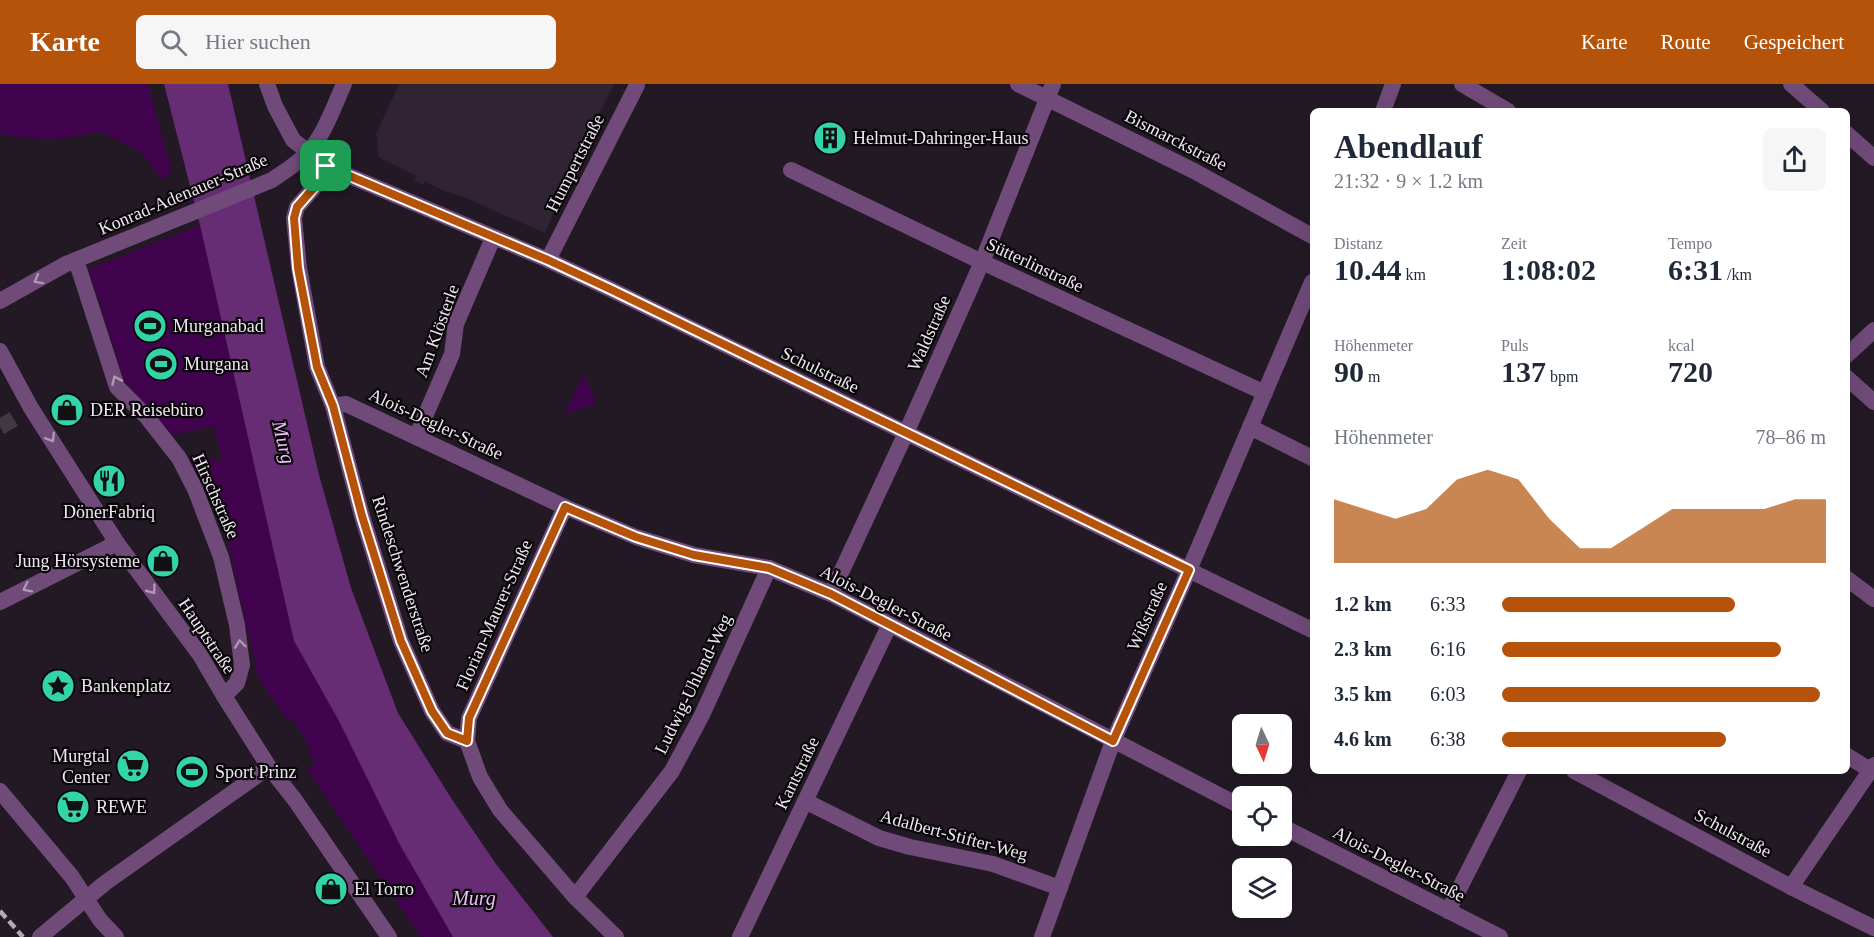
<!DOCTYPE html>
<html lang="de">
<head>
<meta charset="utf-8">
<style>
  body { margin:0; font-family:Georgia,serif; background:#f6f6f7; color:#1f2937; height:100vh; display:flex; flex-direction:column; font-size:22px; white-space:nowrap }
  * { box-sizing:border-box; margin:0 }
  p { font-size:20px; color:#747a83 }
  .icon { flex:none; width:33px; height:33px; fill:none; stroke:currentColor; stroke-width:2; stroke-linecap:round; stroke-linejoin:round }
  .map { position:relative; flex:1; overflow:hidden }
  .drawer { position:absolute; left:1310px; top:24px; width:540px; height:666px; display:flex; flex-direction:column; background:#fff; border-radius:9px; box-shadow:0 6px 24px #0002 }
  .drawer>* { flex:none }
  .needle { width:39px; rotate:176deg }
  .fabs { position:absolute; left:1232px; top:630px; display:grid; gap:12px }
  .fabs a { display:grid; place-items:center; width:60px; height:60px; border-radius:9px; background:#fff; box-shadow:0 6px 24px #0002; font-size:30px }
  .pin { position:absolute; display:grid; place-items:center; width:51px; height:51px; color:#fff; margin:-26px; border-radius:12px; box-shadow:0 3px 9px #0006 }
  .round { display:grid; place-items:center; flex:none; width:63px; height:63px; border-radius:9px; background:#f6f6f7 }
  .summary { display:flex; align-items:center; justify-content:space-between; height:102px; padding:0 24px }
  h1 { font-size:33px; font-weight:700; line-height:45px }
  .figures { display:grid; grid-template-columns:repeat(3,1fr); gap:9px; height:102px; padding:6px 24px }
  .figures div { display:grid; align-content:center }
  .figures b { font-size:30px; font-weight:700 }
  .figures small { font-size:16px; font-weight:400 }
  .figures p { font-size:16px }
  .chart { height:168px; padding:12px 24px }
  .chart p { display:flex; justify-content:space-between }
  .chart svg { width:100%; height:108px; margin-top:6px; fill:#b45309; opacity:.7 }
  ul { padding:0 24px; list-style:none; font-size:20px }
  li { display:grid; grid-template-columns:96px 72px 1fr; align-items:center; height:45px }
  li i { height:15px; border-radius:8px; background:#b45309 }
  header { display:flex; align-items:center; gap:36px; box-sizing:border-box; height:84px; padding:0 30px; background:#b45309; color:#fff }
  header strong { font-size:28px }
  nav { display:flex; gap:33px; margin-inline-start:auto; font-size:21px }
  .search { width:420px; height:54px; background:#f6f6f7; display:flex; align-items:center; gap:15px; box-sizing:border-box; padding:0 21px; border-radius:9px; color:#747a83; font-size:22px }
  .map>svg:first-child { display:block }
  .built { fill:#302333 }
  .green { fill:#41034e }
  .water { fill:#662c74 }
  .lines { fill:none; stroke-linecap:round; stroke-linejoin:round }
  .minor-tunnel { stroke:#413843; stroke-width:16; stroke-dasharray:16 8; stroke-linecap:butt }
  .minor { stroke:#704a79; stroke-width:16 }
  .rail { stroke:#b3abb4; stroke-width:4.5; stroke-dasharray:9 4.5; stroke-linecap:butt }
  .oneway { stroke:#af98b4 }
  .route-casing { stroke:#fff; stroke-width:12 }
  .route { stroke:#b45309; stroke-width:8 }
  .labels { text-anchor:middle; stroke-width:4.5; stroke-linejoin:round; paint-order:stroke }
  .poi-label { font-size:18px; fill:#eee7ef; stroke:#09060a; text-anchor:start }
  .street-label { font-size:18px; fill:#eee7ef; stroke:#09060a }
  .water-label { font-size:20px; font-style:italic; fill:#eebefa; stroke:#09060a }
</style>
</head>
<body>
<header>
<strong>Karte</strong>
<div class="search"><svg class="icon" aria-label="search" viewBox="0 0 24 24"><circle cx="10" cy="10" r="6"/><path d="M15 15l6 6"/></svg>Hier suchen</div>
<nav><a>Karte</a><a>Route</a><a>Gespeichert</a></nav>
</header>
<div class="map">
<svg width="1874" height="853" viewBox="0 0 1874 853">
  <rect width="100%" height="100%" fill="#221925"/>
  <path class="built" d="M399,0h215l-39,78 -30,71 -84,-37 -17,-5 -19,-10 -2,4 -9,-5 2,-4 -38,-19 -1,-20 -2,-1z"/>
  <g class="green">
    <path d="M0,0h148l24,88 -11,7 -19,-26 -40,-21 -50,8 -49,-5 -3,-5z"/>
    <path d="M200,141l94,416 45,79 61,125 53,92h-32l-114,-168 9,-6 -8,-10 3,-3 -6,-8 1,-2 -14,-21 -4,2 -29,-42 -32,-139 -26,-63 -11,-13 4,-10 28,8 -8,-36 -45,10 -44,-54 -36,-113z"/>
    <path d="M585,289l11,31 -32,10z"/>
  </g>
  <path class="water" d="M164,0h64l91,391 32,113 24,64 23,61 53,85 45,66 57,73h-100l-53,-92 -61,-124 -45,-80 -94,-416z"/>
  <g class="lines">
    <path class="minor-tunnel" d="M0,343l17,-10"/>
    <g class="minor">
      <path d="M267,0l8,22 18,34 33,26 222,94 62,29 702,341"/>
      <path d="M1018,0l176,87 118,65"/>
      <path d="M1462,0l46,27"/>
      <path d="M1791,0l31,27"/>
      <path d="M1383,27l10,-27"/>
      <path d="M1846,49l28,25"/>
      <path d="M326,82l-7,16 -22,25 -3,11 5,50 18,99 16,39 29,110 39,125 31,70 15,22 20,8"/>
      <path d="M791,86l191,92 283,131"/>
      <path d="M76,176l41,127 29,29 33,42 16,31 26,68 16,68 5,40 -5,18 -13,13"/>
      <path d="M548,176l89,-175"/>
      <path d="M0,217l66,-37 206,-84c13,-9 27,-17 37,-29 16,-18 25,-45 35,-67"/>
      <path d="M0,267l31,57 86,135 83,112 24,41 45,71 26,33 94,137"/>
      <path d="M1846,272l28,-26"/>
      <path d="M1846,293l28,25"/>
      <path d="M333,322l13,-2 219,103 71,30 58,18 75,13 62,26 411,213"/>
      <path d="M1250,343l62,31"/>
      <path d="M416,353l36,-83 4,-30 37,-86"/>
      <path d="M565,423l-96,211 -2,23 13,36 20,33 75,87 41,40"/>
      <path d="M1846,494l28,21"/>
      <path d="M831,510l75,-161 76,-171 71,-178"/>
      <path d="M0,518l117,-59"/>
      <path d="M1846,671l24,15"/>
      <path d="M1574,687l217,116 83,41"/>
      <path d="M0,707l72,86 28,43 16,17"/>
      <path d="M805,717l74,37 31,9 83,17 67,24"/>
      <path d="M1281,742l219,111"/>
      <path d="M1791,803l83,-122"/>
      <path d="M575,813l97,-126 30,-56 67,-147"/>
      <path d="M1448,827l71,-140"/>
      <path d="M40,853l65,-54 164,-116"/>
      <path d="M740,853l149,-311"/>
      <path d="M1042,853l71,-196 76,-171 123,-288"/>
    </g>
    <path class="rail" d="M0,827l23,26"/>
  </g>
  <defs><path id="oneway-chevron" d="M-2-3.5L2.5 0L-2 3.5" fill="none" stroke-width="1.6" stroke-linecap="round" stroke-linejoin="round" transform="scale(1.5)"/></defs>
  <g class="oneway">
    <use href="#oneway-chevron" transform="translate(38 196) rotate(151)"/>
    <use href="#oneway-chevron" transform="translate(116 296) rotate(-114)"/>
    <use href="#oneway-chevron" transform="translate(51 354) rotate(58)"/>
    <use href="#oneway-chevron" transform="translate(27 504) rotate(153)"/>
    <use href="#oneway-chevron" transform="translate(152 506) rotate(53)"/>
    <use href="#oneway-chevron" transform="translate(240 560) rotate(-97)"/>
  </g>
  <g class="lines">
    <defs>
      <path id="route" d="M326,82l222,94 62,29 579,281 -76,171 -282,-147 -62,-26 -75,-13 -58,-18 -71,-30 -96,211 -2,23 -20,-8 -15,-22 -31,-70 -39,-125 -29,-110 -16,-39 -19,-99 -4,-50 3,-11 22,-25z"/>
    </defs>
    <use href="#route" class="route-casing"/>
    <use href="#route" class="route"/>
  </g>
  <defs>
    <symbol id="building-disc" viewBox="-11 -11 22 22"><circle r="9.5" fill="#33d4a8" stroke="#09060a"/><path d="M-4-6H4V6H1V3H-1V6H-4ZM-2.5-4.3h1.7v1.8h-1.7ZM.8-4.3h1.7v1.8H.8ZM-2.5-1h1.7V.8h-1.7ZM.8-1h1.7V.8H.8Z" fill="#111"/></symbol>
    <symbol id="stadium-disc" viewBox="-11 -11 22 22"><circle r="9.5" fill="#33d4a8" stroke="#09060a"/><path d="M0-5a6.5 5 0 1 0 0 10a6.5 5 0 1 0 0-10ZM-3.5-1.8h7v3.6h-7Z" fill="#111"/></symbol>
    <symbol id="shop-disc" viewBox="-11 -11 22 22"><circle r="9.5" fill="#33d4a8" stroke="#09060a"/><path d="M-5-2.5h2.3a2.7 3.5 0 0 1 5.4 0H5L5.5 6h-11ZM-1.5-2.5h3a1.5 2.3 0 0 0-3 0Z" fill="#111"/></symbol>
    <symbol id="restaurant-disc" viewBox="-11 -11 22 22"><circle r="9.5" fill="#33d4a8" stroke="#09060a"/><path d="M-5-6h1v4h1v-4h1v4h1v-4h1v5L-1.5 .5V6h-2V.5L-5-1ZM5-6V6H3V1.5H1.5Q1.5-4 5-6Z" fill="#111"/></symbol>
    <symbol id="sight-disc" viewBox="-11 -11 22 22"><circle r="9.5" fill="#33d4a8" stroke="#09060a"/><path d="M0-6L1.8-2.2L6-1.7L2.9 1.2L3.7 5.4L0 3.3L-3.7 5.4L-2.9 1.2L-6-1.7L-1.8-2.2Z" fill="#111"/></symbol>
    <symbol id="supermarket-disc" viewBox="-11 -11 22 22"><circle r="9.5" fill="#33d4a8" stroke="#09060a"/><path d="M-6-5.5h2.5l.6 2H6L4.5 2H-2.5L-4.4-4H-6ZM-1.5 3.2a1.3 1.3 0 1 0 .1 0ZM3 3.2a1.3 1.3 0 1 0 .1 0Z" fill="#111"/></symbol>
  </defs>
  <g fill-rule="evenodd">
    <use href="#building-disc" x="811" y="35" width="38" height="38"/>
    <use href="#stadium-disc" x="131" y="223" width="38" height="38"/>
    <use href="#stadium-disc" x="142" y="261" width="38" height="38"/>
    <use href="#shop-disc" x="48" y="307" width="38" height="38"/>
    <use href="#restaurant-disc" x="90" y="378" width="38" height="38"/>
    <use href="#shop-disc" x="144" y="458" width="38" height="38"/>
    <use href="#sight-disc" x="39" y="583" width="38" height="38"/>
    <use href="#supermarket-disc" x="114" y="663" width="38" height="38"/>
    <use href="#stadium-disc" x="173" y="669" width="38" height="38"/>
    <use href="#supermarket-disc" x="54" y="704" width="38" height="38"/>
    <use href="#shop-disc" x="312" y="786" width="38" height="38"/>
  </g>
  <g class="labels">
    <g class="poi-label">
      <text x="853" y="60">Helmut-Dahringer-Haus</text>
      <text x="173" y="248">Murganabad</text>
      <text x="184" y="286">Murgana</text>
      <text x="90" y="332">DER Reisebüro</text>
      <text x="109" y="434" text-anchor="middle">DönerFabriq</text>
      <text x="140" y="483" text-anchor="end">Jung Hörsysteme</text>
      <text x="81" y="608">Bankenplatz</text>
      <text x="110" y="678" text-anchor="end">Murgtal<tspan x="110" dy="21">Center</tspan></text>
      <text x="215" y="694">Sport Prinz</text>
      <text x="96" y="729">REWE</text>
      <text x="354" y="811">El Torro</text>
    </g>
    <g class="street-label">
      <text transform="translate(1176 56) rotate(27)" y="6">Bismarckstraße</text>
      <text transform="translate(575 79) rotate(-63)" y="6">Humpertstraße</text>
      <text transform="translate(183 110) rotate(-23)" y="6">Konrad-Adenauer-Straße</text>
      <text transform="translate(1035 181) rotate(25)" y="6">Sütterlinstraße</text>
      <text transform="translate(437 247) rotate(-70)" y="6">Am Klösterle</text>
      <text transform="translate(929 249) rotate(-66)" y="6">Waldstraße</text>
      <text transform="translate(820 286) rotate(26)" y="6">Schulstraße</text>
      <text transform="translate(436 340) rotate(25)" y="6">Alois-Degler-Straße</text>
      <text transform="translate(216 412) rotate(66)" y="6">Hirschstraße</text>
      <text transform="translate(403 490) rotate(72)" y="6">Rindeschwenderstraße</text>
      <text transform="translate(886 519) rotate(27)" y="6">Alois-Degler-Straße</text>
      <text transform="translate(494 531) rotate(-66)" y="6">Florian-Maurer-Straße</text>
      <text transform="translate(1147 532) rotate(-66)" y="6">Wißstraße</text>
      <text transform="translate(207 552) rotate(56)" y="6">Hauptstraße</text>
      <text transform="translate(693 600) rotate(-64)" y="6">Ludwig-Uhland-Weg</text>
      <text transform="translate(797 689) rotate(-64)" y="6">Kantstraße</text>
      <text transform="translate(1733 749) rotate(28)" y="6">Schulstraße</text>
      <text transform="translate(954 751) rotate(15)" y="6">Adalbert-Stifter-Weg</text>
      <text transform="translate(1399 780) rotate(27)" y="6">Alois-Degler-Straße</text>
    </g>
    <g class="water-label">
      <text transform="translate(284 358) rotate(76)" y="7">Murg</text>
      <text x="474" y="821">Murg</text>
    </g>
  </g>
</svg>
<div class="fabs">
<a><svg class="needle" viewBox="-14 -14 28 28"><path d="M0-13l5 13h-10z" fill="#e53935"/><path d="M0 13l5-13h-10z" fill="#747a83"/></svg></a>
<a><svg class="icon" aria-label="locate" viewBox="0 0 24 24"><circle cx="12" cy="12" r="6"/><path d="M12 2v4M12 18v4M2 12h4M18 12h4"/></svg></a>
<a><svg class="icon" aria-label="layers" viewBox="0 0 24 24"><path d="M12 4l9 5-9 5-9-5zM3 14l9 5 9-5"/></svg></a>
</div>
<div class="pin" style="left:326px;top:82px;background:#1e9e55"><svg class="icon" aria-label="arrive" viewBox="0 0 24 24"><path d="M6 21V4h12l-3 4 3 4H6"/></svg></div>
<section class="drawer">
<div class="summary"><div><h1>Abendlauf</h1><p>21:32 · 9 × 1.2 km</p></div><a class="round"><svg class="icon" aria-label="share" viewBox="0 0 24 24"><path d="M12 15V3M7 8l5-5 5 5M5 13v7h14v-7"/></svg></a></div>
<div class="figures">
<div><p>Distanz</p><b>10.44<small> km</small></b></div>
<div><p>Zeit</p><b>1:08:02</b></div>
<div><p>Tempo</p><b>6:31<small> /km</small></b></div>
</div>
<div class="figures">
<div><p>Höhenmeter</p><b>90<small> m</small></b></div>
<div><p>Puls</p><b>137<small> bpm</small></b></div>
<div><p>kcal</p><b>720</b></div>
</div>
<div class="chart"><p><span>Höhenmeter</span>78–86 m</p>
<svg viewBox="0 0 160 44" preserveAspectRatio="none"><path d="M0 44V18L10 22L20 26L30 22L40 10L50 6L60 10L70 26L80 38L90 38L100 30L110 22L120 22L130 22L140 22L150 18L160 18V44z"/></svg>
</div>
<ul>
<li><b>1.2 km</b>6:33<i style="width:72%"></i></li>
<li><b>2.3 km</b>6:16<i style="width:86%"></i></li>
<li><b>3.5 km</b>6:03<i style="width:98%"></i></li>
<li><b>4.6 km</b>6:38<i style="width:69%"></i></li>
</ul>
</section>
</div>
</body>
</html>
